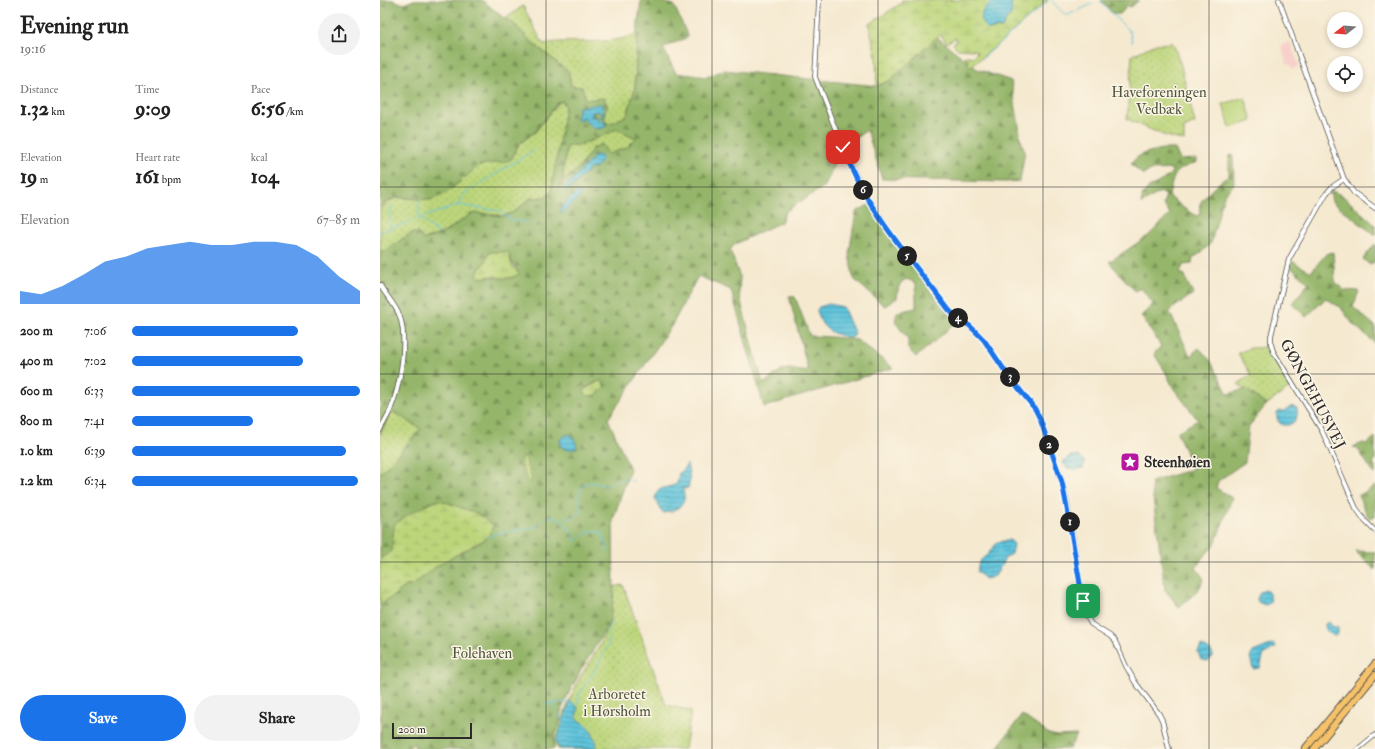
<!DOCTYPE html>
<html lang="en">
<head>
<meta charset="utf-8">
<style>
  body { margin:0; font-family:"IM FELL Double Pica",serif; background:#f2f2f2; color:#222; height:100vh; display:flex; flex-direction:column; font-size:15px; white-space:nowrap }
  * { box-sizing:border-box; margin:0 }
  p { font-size:13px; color:#767676 }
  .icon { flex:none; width:22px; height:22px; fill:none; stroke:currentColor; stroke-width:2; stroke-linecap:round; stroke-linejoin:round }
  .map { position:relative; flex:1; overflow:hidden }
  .details { display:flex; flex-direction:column; background:#fff; width:380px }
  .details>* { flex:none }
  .needle { width:26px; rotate:253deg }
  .fabs { position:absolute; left:947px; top:12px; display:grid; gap:8px }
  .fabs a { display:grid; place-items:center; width:36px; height:36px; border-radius:50%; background:#fff; box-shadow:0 2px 6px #0003; font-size:20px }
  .scale { position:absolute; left:12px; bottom:10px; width:80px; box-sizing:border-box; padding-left:4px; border:2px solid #2b2b2b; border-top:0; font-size:11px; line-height:14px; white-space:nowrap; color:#2b2b2b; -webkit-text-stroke:3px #fcf5e5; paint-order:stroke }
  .pin { position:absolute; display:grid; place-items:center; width:34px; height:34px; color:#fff; margin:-17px; border-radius:8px; box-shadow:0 2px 6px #0006 }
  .km { position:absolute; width:20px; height:20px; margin:-10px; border-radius:50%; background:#222; color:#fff; font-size:11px; line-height:20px; text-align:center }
  .round { display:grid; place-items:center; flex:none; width:42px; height:42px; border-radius:21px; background:#f2f2f2 }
  .headline { display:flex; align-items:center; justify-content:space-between; height:68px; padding:0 20px }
  h1 { font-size:22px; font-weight:700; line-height:30px }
  .stats { display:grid; grid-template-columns:repeat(3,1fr); gap:6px; height:68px; padding:4px 20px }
  .stats div { display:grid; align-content:center }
  .stats b { font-size:20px; font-weight:700 }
  .stats small { font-size:11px; font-weight:400 }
  .stats p { font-size:11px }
  .chart { height:112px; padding:8px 20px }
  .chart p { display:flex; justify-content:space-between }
  .chart svg { width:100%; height:72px; margin-top:4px; fill:#1a73e8; opacity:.7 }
  .primary-button { display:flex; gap:8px; margin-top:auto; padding:8px 20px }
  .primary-button a { flex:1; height:46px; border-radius:24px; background:#1a73e8; color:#fff; font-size:16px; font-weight:700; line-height:46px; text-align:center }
  .primary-button a+a { background:#f2f2f2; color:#222 }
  ul { padding:0 20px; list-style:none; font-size:13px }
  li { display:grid; grid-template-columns:64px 48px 1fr; align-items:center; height:30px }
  li i { height:10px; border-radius:5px; background:#1a73e8 }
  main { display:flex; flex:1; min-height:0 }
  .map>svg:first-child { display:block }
  .built { fill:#f7d0cb }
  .grass { fill:url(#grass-dots); stroke:#748052 }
  .forest { fill:url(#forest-firs); stroke:#60704a; fill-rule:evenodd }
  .wetland { fill:url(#wetland-marsh); stroke:#748052 }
  .pitch { fill:#bcd57a; stroke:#748052 }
  .water { fill:url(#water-rules); stroke:#447884 }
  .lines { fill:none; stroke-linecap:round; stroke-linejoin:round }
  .stream { stroke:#5ec4dc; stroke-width:1 }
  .minor-casing { stroke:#494844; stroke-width:5.5 }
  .highway-casing { stroke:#494844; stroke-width:8 }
  .minor { stroke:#fff; stroke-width:4 }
  .highway { stroke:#f5c16b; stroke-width:6 }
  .route-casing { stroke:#fff; stroke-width:8 }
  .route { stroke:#1a73e8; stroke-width:5 }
  .grid { fill:none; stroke:#2b2b2b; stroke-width:1; stroke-opacity:0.55 }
  .labels { text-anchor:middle; stroke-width:3; stroke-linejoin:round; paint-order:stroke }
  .park-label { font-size:15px; fill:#4f563f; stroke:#fcf5e5 }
  .street-label { font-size:15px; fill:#2b2b2b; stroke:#fcf5e5 }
  .poi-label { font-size:15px; font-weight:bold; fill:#2b2b2b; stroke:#fcf5e5; text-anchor:start }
</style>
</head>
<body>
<main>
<section class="details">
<div class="headline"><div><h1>Evening run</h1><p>19:16</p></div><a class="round"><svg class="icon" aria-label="share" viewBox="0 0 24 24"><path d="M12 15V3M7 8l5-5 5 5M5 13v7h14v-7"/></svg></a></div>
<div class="stats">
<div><p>Distance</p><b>1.32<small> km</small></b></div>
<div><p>Time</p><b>9:09</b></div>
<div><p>Pace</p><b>6:56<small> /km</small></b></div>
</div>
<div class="stats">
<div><p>Elevation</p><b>19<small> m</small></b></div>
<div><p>Heart rate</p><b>161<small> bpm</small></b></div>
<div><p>kcal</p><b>104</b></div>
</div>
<div class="chart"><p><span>Elevation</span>67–85 m</p>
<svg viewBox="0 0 160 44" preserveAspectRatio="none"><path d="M0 44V36L10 38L20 33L30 26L40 18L50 15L60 10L70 8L80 6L90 8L100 8L110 6L120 6L130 8L140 15L150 27L160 36V44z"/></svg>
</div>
<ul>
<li><b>200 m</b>7:06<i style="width:73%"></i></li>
<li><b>400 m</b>7:02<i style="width:75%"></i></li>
<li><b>600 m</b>6:33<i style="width:100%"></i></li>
<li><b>800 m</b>7:41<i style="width:53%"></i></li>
<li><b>1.0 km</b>6:39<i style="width:94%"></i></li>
<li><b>1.2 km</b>6:34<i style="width:99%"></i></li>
</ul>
<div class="primary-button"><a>Save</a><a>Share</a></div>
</section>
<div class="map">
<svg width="995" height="749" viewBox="0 0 995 749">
  <defs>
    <pattern id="grass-dots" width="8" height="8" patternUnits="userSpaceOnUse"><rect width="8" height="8" fill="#bcd57a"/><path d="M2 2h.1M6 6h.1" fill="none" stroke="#a2b76a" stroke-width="1.8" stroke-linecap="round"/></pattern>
    <pattern id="forest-firs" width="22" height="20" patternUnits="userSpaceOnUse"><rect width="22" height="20" fill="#95b66a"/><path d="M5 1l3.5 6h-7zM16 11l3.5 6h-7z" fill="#7a9457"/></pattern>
    <pattern id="wetland-marsh" width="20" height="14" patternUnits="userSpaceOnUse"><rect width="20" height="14" fill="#bcd57a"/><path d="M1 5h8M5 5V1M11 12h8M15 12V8" fill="none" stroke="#a2b76a"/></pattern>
    <pattern id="water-rules" width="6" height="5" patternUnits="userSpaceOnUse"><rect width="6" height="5" fill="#5ec4dc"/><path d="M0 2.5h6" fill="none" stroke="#4e9fb3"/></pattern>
  </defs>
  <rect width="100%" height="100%" fill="#fcf5e5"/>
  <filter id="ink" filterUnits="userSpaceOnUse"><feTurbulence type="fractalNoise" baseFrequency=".025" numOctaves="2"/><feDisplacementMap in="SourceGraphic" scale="8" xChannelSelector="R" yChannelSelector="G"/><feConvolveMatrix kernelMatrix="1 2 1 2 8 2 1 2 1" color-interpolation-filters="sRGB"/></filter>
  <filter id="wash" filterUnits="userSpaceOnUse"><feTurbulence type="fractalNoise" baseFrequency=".012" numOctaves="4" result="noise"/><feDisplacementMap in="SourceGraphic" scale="16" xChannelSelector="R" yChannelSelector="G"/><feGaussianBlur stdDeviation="0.9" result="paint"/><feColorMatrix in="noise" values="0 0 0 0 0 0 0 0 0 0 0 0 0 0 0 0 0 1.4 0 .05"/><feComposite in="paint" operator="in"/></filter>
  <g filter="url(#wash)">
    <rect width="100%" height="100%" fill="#f5e9d0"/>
    <path class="built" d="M910,42l9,24 -7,3 -2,-5h-3l-6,-18z"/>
    <g class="grass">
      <path d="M143,6l20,38c6,-1 12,-2 18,-2 17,-1 65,2 76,-10l-2,57 -8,26 -12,7 -10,1 -19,-23 -15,-14 -2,-14 -39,-31 -16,-17 -9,-5z"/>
      <path d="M793,43l8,23 14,57 -11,5v13l-21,-6 -36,-16 5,-64 24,-11z"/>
      <path d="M183,101l2,6 -13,85 -8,6h-13l-17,14 -11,5 -24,-4 -8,1 -26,18 -21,8 -6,-7h-6l-32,21v-46c17,-14 19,-10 39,-9 4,0 9,1 12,0 20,-4 31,-22 47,-33 6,-4 25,-4 33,-7l8,-15 17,-13 22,-28z"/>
      <path d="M237,129l19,9 -10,10 -19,7 -14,-7 -13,19 -17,15v-10l4,-26 14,-1z"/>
      <path d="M887,347l24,40 -25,18 -28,-21 13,-9 -13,-22 13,-5z"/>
      <path d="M12,411l29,18 -41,45v-40z"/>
      <path d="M243,585l43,120 25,6 -6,38h-127l-4,-6 2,-12 23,-52 21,-34 4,-9 7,-49z"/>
    </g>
    <g class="forest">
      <path d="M0,0h12l12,4 10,-4h68l23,19 9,5 16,17 39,31 2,14 11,1 4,13 18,-2 4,9 -3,4v12l10,-1 12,-7 8,-26 2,-57 4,-32h14l19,5 14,32 -25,11 13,25 31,4 17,-7 153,16 13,-6 47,-43 40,32 34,12 8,45 1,12 5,13 -5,30 -14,1 -124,-3 -15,-49 -28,20 -8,22 -6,14 -39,25 -5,11 -46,22 -5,6 10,27 -1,15 4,18 20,74c9,-5 14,-14 25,-15 8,0 11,4 20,1l-19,-74 6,1 15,39 22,1 25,3 36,28 -129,39 -33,-117 -33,-14 -26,49 -64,94 22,50 -17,51 1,76 -5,28 -28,46 -13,25 -7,16 -2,15 -5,8v15h-139l-1,-6 -6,6h-27l-1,-146 9,-4 17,-13 8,-2 24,-19 49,-27 -4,-21 -44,-17 -12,4 -34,28 1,8 -2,11 -12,8v-85l41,-45 -29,-18 -12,23v-180l32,-21h6l6,7 21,-8 26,-18 7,-1 25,3 11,-4 17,-14 13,-1 7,-5 14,-85 -2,-6 -6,2 -21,28 -17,13 -8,15 -7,3 -24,3 -35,29 -15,6 -31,-3 -9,3 -10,8zM199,107l24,2 1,4 -9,-2 -4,5 1,1 7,1 -2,2 1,1 6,-1 1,4 -2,4 -7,1c-6,-4 -9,-8 -13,-13l-1,1zM237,129l19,9 -10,10 -18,6 -6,-10 -9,4 -13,19 -17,15v-10l4,-26 14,-1zM215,156l4,8 -4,4 -5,1 -23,22 3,-9zM121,252h6c4,7 5,13 11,19l-4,6c-11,3 -21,-2 -32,1l-4,-7 9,-11zM218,381l6,6 -3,4 -9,5 -8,-7zM180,440h15l2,8 -3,1h-10l-4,-4z"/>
      <path d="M721,0h38l-8,7 -5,-2 -2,5 -4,4h-7z"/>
      <path d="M782,149h13l5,11 17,-1v3c-23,9 -23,10 -28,34 9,7 18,16 28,20l3,-2c0,-3 -1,-7 0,-10 2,-6 22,-25 29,-28v-20l4,-1 1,29 -10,11 -13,48 -9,9 -9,6 -1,6 -9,1 -3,8 5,2 1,5 7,14 -24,17 21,45 9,-8 11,12 18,34 18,-5 20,16 -17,21 -4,36 -27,19 -2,7 16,10 -18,48 -12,12 -6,10 8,11 -6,12 -19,16 -14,-17 -14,-108 42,-13 -16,-37 21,-12 -24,-31 -9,-18 -11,-17 7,-8 -20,-30 12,-12 -12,-16 -6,3 -26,-29 39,-26 22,-22 -7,-10 3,-9 -6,-3 -19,12c1,-3 1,-7 2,-10 7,-11 25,-12 30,-25l-22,1 -8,5 -12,-11c7,-11 19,-12 31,-15z"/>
      <path d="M950,190l13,6 32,29v10l-43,-33z"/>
      <path d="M489,205l29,43 54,70 6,3 -42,36 -8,-8v-10l-13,-17 2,-10 19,-4v-25l-9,-4c-9,3 -9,10 -10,19l-12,8 -10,-8v-6l-1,5 -19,-17 -2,-4 -4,-22 7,-42z"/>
      <path d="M995,244v18l-6,2 -6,-5z"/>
      <path d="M953,252l2,29 8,9 16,1 -6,16 22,19v17l-22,-19 -12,-16 -15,-10 -20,19 -14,-14 17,-20 -20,-17 1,-6 21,12 15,-18z"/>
      <path d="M995,437v22l-2,5 2,3v8l-18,-27 -4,-1 10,-4 4,1z"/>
      <path d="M995,486v30l-6,2 -11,-22z"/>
      <path d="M975,551l20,1v18z"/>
      <path d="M642,715l27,19 8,2 20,-1 -8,14h-73z"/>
    </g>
    <g class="wetland">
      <path d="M521,0h92l-6,7 -5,13 10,10 3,-2 8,-1c0,-4 3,-9 7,-10 2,-6 -1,-12 3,-17h35l-48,43 -30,24 -2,-3v-4l-4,-3 3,-1 7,1 3,-5 -2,-2 -17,-1 -5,-5 3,-4v-2h-1l-9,5 -3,-6 -3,-2 -50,45 -13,6 -1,-30 -7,-32 34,-22z"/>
      <path d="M110,252h17l2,2 3,12 7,8c-9,6 -17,4 -27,2 -6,0 -10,4 -15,-1 1,-6 5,-8 8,-12 2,-4 2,-7 5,-11z"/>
      <path d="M221,380l2,3 1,4c-4,6 -12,12 -19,7l-1,-4z"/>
      <path d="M144,456l2,4 6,20 -1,2c-7,-6 -11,-15 -10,-25z"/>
      <path d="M59,500l37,13 17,12 -1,5 -5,8 -49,27 -24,19 -8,2 -17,13 -9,4v-44l12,-8 2,-26c13,-11 29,-19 45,-25z"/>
    </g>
    <path class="pitch" d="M865,97l7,24 -22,7 -7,-24z"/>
    <g class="water">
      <path d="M613,0h20c-4,6 2,15 -6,18l-5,10h-7l-5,2c-7,-2 -10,-10 -8,-17 2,-5 8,-9 11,-13z"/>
      <path d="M220,104l2,1 1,4v7l-1,2 -2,-6 -3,-1 -4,1 -2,4 8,2 -2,2 1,1 6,-1 2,7 -10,2c-6,-3 -11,-7 -13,-13l-3,4 -4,-1 3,-12z"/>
      <path d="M218,155l3,1 1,3 -5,8 -7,2 -23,22h-2v-2l5,-7 25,-26z"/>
      <path d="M198,192h2l1,4 -19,17 -2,-1v-2l7,-9z"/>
      <path d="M449,304l14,3 11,25v4l-3,2c-19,-4 -30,-8 -34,-28l2,-3z"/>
      <path d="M912,406l5,2c4,20 -22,24 -20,5l3,-2h4z"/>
      <path d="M188,434c6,3 8,8 9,14 -15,6 -25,-7 -9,-14z"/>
      <path d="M690,456h9l6,6 -2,6 -7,2 -9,-2 -4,-6z"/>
      <path d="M307,464c2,7 4,16 1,24l-3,1 -3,-2c5,15 2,17 -11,25l-3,-1 -4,2 -2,-1 -7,-14 3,-8c7,-3 13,-3 19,-6l2,-11 3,-1z"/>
      <path d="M630,540l4,4 -2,10 -6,3 -11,19 -9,3 -9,-7 2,-10 10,-9 8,-11z"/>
      <path d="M886,590c4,4 5,7 4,13l-5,2 -7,-3 -1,-3 3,-7z"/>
      <path d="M949,622l3,4 6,2v6l-3,2c-6,-2 -10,-5 -10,-12z"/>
      <path d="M893,644l4,3 -13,7 -4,14 -7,1 -3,-12 3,-5z"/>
      <path d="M821,646c7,2 9,3 12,9l-5,6 -7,-1 -3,-8z"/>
      <path d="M190,701l8,6 -2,12c15,7 14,11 21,24l-3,6h-34l-3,-4 -1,-4z"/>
    </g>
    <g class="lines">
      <g class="stream">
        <path d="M671,0l15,16 26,-12"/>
        <path d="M722,0l-2,1 30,31 2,10"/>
        <path d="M602,59l67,-59"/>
        <path d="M39,201v17l20,15"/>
        <path d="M78,205l3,-8 9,-7 64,-40"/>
        <path d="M10,228l1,-23"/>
        <path d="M0,232l78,-27 42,6 11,9 17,2"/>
        <path d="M239,480l4,-1 11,2"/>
        <path d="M168,517c15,-3 22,13 28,24l13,-10 13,1 6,20"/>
        <path d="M184,520c4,-1 11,-2 14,-6 6,-9 -5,-21 7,-30 6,-4 16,2 22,1 3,0 6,-2 9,-4"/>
        <path d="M107,538l7,-4 42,-7 7,-8"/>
        <path d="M170,703l13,19"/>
        <path d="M165,704l25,-2"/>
        <path d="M197,705l3,-13 12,-17 17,-31v-19l4,-4"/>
      </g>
    </g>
  </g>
  <g filter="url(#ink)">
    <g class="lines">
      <defs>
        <g id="minor">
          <path d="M439,0l-4,77 29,74 22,45 24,37 59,77 5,5 19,14 11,11 21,31 30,38 5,10 22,63 5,21 16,98 4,16 4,7 19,12 5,5 11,25 9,16 24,32 3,6 7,29"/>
          <path d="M899,0l65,179 -12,8 -6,7 -37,65 -18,77v8l2,7 49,80 34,77 9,13 10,10"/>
          <path d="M964,179l10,14 21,15"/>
          <path d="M0,285c6,11 16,20 20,32 8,24 0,70 -10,94 -3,6 -7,13 -10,19"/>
          <path d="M978,749l17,-14"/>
        </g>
        <g id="highway">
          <path d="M925,749l70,-85"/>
          <path d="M934,749l61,-74"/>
        </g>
      </defs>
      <use href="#minor" class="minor-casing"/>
      <use href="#highway" class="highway-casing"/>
      <use href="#minor" class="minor"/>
      <use href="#highway" class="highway"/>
    </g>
  </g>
  <g class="lines" filter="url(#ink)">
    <defs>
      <path id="route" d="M463,147c21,61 68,112 106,163l5,5 16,11 14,14 21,31 30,38 5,10 22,63 4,21 17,98"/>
    </defs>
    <use href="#route" class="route-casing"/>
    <use href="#route" class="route"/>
  </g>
  <path class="grid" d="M166,0v749M332,0v749M498,0v749M663,0v749M829,0v749M0,187h995M0,374h995M0,562h995"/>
  <defs>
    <symbol id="sight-square" viewBox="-11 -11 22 22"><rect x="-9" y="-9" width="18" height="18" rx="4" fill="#b5179e" stroke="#fcf5e5"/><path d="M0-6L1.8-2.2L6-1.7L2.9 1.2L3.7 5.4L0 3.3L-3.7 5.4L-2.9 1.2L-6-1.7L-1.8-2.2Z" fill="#fff"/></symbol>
  </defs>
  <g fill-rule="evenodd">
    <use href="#sight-square" x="739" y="451" width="22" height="22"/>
  </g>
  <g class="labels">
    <g class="park-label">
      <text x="779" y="97">Haveforeningen<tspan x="779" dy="17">Vedbæk</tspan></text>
      <text x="102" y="658">Folehaven</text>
      <text x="237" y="699">Arboretet<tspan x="237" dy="17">i Hørsholm</tspan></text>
    </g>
    <g class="street-label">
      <text transform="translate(933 394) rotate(62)" y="5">GØNGEHUSVEJ</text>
    </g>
    <g class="poi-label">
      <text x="764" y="467">Steenhøien</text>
    </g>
  </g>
</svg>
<div class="fabs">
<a><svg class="needle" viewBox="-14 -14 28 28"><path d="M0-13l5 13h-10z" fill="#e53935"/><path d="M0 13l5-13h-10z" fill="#767676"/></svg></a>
<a><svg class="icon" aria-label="locate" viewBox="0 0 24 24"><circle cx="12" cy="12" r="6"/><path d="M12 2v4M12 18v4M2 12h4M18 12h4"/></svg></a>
</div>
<div class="scale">200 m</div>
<div class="pin" style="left:703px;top:601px;background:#1e9e55"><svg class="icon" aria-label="arrive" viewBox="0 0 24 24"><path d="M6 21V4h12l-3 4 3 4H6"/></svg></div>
<div class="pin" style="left:463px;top:147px;background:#d93025"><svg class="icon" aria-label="check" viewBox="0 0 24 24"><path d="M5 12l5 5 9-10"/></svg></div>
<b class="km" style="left:690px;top:522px">1</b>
<b class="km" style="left:669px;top:445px">2</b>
<b class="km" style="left:630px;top:377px">3</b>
<b class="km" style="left:578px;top:318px">4</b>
<b class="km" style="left:527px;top:256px">5</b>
<b class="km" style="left:483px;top:190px">6</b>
</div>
</main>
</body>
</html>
